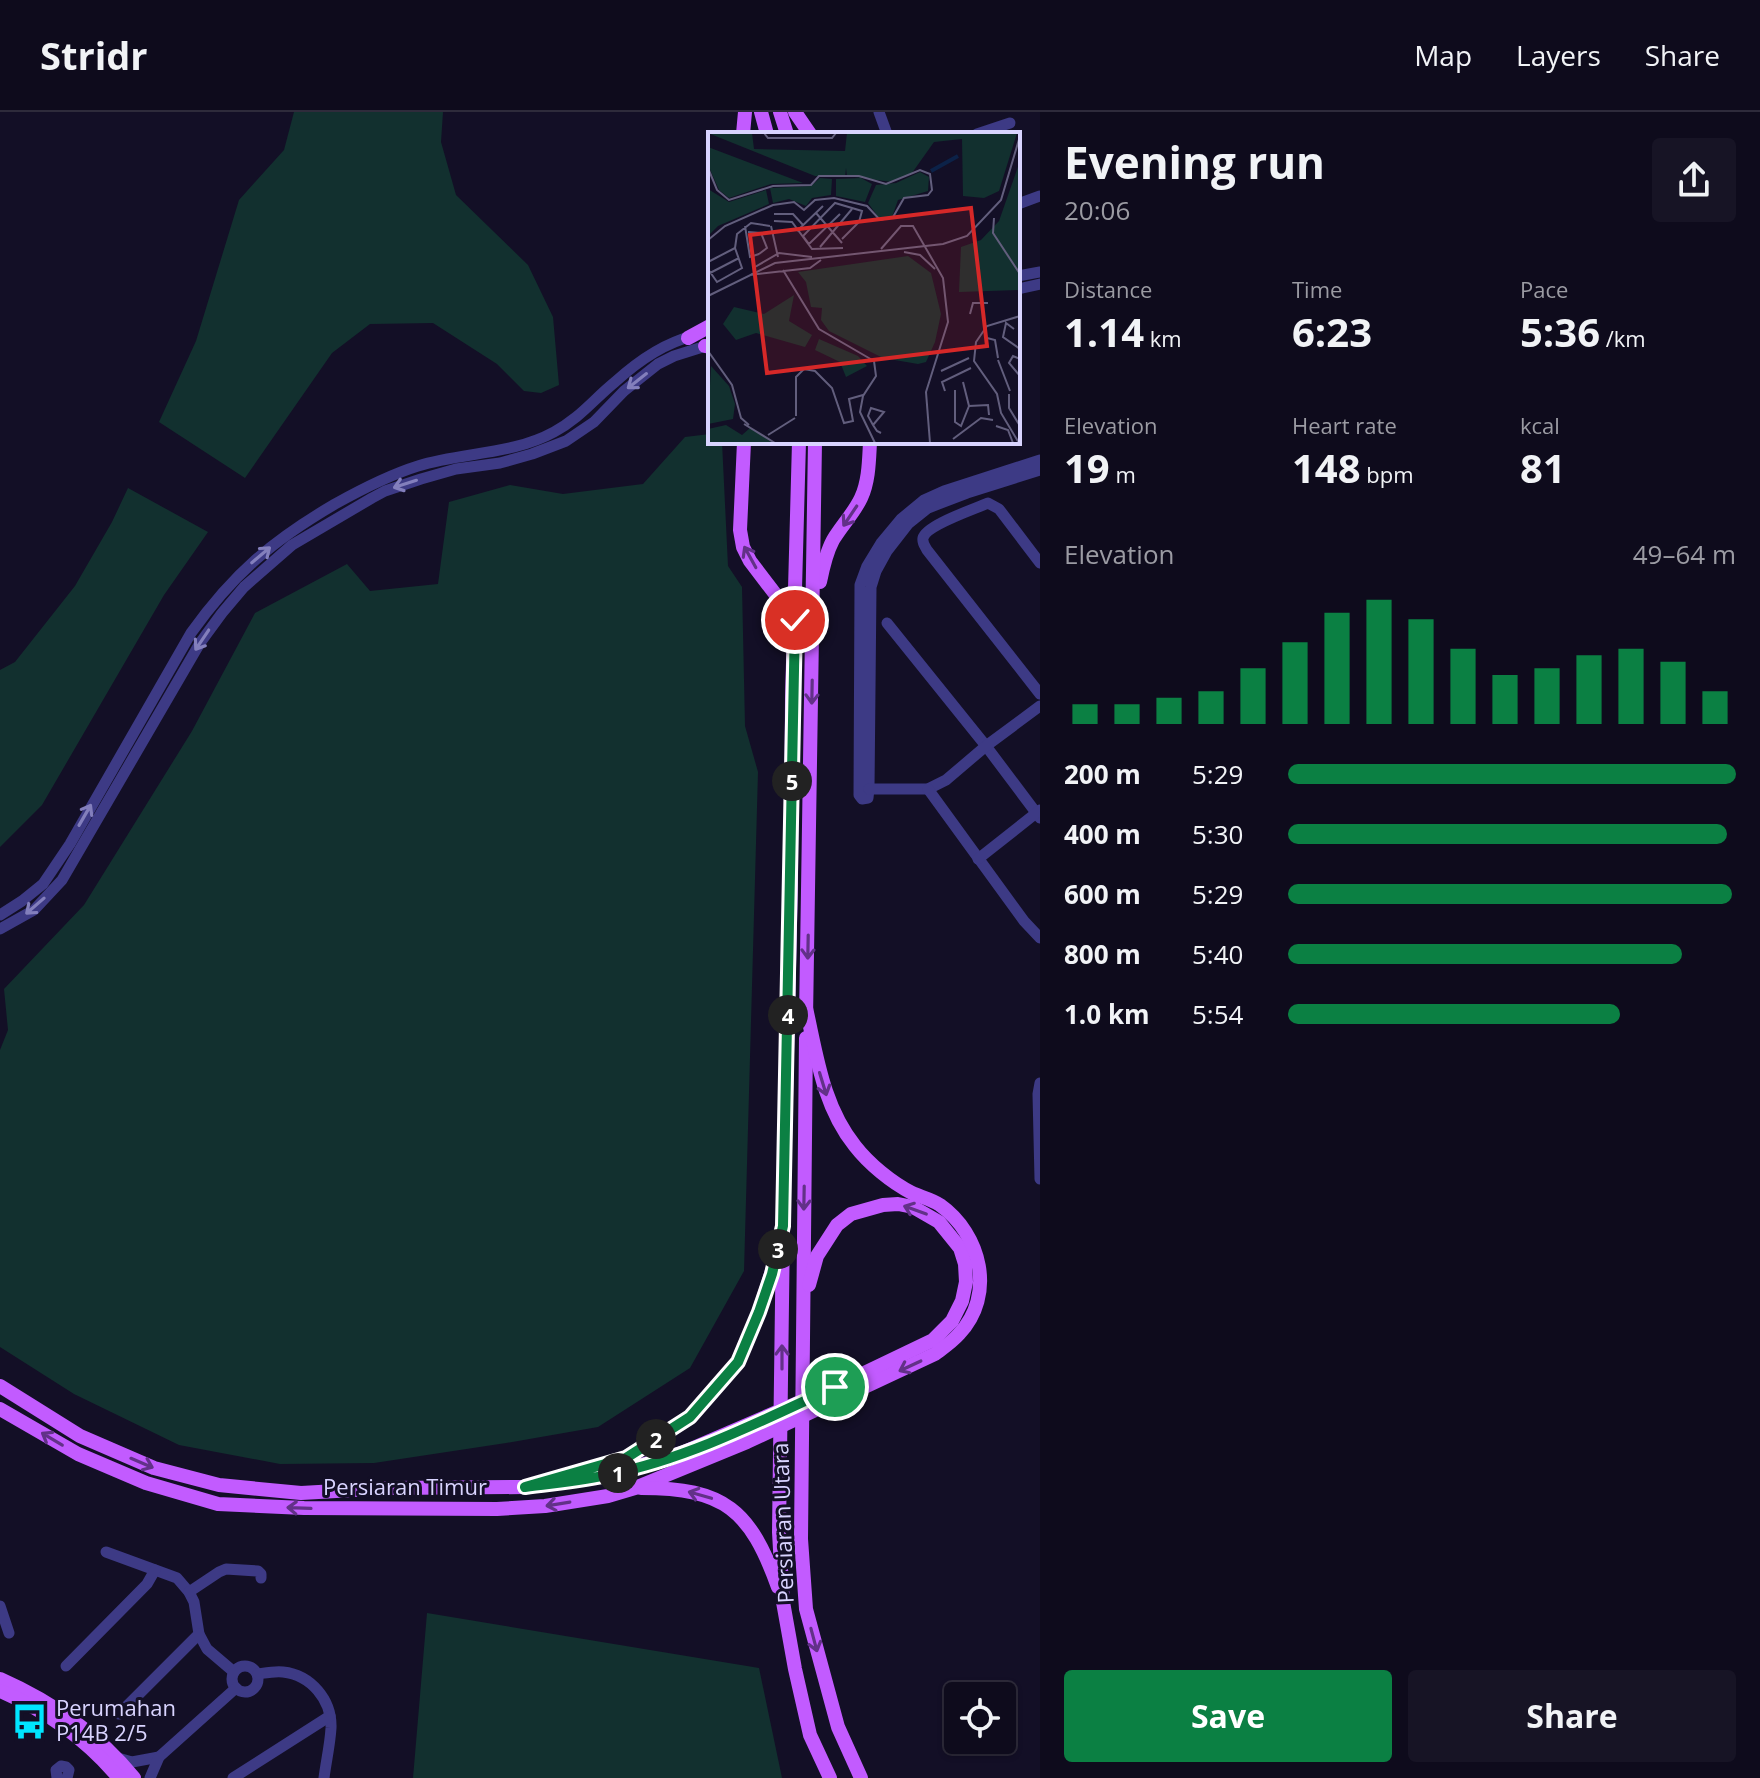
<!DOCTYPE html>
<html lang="en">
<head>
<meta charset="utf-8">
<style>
  body { margin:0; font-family:"Open Sans",sans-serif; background:#171425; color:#f1f3f6; height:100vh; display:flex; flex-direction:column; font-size:30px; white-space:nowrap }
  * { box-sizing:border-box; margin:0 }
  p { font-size:26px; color:#9b9ba3 }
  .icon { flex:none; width:44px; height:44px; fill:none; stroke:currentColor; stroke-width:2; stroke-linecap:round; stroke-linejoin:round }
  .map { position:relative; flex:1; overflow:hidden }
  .side { display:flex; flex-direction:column; background:#0e0b1c; width:720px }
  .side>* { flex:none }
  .tools { position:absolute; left:944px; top:1570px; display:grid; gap:16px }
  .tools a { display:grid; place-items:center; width:72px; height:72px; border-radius:8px; background:#0e0b1c; box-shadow:0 2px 6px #0004,0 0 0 2px #2e2b3b; font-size:40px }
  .pin { position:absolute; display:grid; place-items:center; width:68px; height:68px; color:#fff; margin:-34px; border:4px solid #fff; border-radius:50%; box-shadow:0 2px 8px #0007 }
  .km { position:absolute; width:40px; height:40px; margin:-20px; border-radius:50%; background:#222; color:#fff; font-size:22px; line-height:40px; text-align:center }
  .round { display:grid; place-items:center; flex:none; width:84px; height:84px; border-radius:8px; background:#171425 }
  .headline { display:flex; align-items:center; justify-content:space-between; height:136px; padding:0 24px }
  h1 { font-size:44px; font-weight:700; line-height:60px }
  .stats { display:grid; grid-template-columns:repeat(3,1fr); gap:12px; height:136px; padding:8px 24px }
  .stats div { display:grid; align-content:center }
  .stats b { font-size:40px; font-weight:700 }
  .stats small { font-size:22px; font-weight:400 }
  .stats p { font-size:22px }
  .chart { height:224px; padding:16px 24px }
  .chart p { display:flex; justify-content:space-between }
  .chart svg { width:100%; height:144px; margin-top:8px; stroke:#0b8043; stroke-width:6 }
  .action { display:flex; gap:16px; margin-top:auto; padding:16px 24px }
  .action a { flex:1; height:92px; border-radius:8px; background:#0b8043; color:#fff; font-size:32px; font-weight:700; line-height:92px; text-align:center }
  .action a+a { background:#171425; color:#f1f3f6 }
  ul { padding:0 24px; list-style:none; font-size:26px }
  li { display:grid; grid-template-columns:128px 96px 1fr; align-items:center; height:60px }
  li i { height:20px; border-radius:10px; background:#0b8043 }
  header { display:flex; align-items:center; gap:48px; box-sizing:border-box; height:112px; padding:0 40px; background:#0e0b1c; border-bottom:2px solid #2e2b3b }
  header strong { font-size:38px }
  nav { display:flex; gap:44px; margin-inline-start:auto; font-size:28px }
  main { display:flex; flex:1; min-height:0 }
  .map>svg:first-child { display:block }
  .green { fill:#12302f }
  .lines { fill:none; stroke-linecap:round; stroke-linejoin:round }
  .minor { stroke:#3d3a85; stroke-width:11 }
  .major { stroke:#c25bff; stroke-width:14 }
  .oneway { stroke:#837fbc }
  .oneway2 { stroke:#623188 }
  .route-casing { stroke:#fff; stroke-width:16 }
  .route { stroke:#0b8043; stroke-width:10 }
  .labels { text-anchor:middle; stroke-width:6; stroke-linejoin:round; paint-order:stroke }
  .street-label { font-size:22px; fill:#d9d4ff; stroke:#130f26 }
  .poi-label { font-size:22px; fill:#d9d4ff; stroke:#130f26; text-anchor:start }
  .inset-river { fill:none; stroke:#0c2248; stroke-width:4 }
  .inset-road { fill:none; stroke:#625e7d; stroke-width:2 }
  .view { fill:#d62828; fill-opacity:0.15; stroke:#d62828; stroke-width:4 }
  .inset-edge { fill:none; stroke:#d9d4ff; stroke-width:4 }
</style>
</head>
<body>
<header>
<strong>Stridr</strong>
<nav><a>Map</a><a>Layers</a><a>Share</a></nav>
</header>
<main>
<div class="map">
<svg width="1040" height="1666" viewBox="0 0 1040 1666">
  <rect width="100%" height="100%" fill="#130f26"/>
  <g class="green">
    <path d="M294,0h149l-2,30 15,53 72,70 25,52 6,68 -18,8 -17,-2 -27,-27 -64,-41 -63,1 -38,29 -87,125 -86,-56 37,-81 43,-141 45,-50z"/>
    <path d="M710,322v8h12l6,124 14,21 3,139 13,46 -14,499 -54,97 -92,59 -92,16 -132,20 -94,1 -101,-19 -105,-51 -74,-47v-297l8,-20 -4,-41 80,-84 108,-174 63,-118 92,-49 23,27 68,-7 11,-82 61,-17 53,9 80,-10 42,-47z"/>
    <path d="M128,376l80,44 -44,63 -122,210 -42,42v-177l15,-8 60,-76 37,-64z"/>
    <path d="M427,1501l332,55 23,110h-369z"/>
  </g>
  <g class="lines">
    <g class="minor">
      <path d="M879,0l8,22"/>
      <path d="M977,22l33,-11"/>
      <path d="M1018,92l22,-8"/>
      <path d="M1018,164l22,-4"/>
      <path d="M1018,177l22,-5"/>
      <path d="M1040,348l-96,31 -20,9 -23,19 -20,24 -14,23 -7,19 -1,210 3,4 6,-1 1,-9 2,-202 5,-16 11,-20 21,-27 20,-16 39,-15 73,-23"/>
      <path d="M1040,451l-41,-54 -11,-6c-13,6 -62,22 -65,35 -1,5 2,8 4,12l113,144"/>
      <path d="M887,511l99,123 54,72"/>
      <path d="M869,677h59l18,-9 40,-34 54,-40"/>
      <path d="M928,677l96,132 16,17"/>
      <path d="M978,747l62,-49"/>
      <path d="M0,803l22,-14 21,-17 27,-40 121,-211c43,-60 81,-92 144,-129 27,-15 54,-29 83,-38 45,-14 94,-11 136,-34 26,-14 39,-32 61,-50 22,-20 49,-39 78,-46"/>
      <path d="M0,817l34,-19 28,-30 138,-237 22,-30 22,-26 48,-42 80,-47 13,-7 36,-12 35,-10 44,-6 32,-9 34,-13 28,-19 30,-31 34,-27 16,-8 35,-11"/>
      <path d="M1040,971l-2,11 2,85"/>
      <path d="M106,1440l71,26 12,14 5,10 5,32 8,15 27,23"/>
      <path d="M189,1480l30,-20 7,-3 32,2 3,3v4"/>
      <path d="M0,1494l9,27"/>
      <circle cx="245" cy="1567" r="13"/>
      <path d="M66,1554l81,-82 8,-14"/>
      <path d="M258,1562c7,-1 17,-3 25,-2 28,3 49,28 48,56 -1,17 -5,34 -7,50"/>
      <path d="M119,1602l80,-80"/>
      <path d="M118,1646l14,4 27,-5"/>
      <path d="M57,1666l-1,-8 5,-4 5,1 3,3 -2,8"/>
      <path d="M150,1666l9,-21 77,-69"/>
      <path d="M233,1666l97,-62"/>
    </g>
    <g class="major">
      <path d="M761,0l6,22"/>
      <path d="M780,0l7,22"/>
      <path d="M795,0l15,22"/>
      <path d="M743,22l2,-22"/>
      <path d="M688,226l22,-12"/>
      <path d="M705,234l5,1"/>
      <path d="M744,330l-4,88 3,17 7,14 45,59"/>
      <path d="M799,330l-7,257 -1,184 -8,343 -4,306 4,70 12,67 15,66 20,43"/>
      <path d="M820,470c3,-15 6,-29 13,-42 9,-15 21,-27 28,-42 8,-17 8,-38 9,-56"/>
      <path d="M806,906l9,-576"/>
      <path d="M806,926l-5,501 5,70 32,118 23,51"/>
      <path d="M0,1274l80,50 74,32 65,17 82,8 88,-5 136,-1 86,-13 71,-21 153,-66 98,-47 19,-19 10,-20 4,-19 -1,-18 -5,-16 -21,-26 -26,-15 -15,-3 -15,1 -32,9 -14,11 -20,31 -8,29"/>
      <path d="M0,1297l78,45 68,29 72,21 86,4 193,1 48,-3 63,-10 27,-8 112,-46 188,-88c8,-6 17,-12 24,-20 37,-39 22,-100 -19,-129 -9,-6 -19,-8 -28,-12 -21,-11 -43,-29 -57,-47 -32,-40 -38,-89 -49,-138"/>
      <path d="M579,1359l47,-13 64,-41 48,-55 21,-50 19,-60"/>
      <path d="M641,1376c84,0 109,22 137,99"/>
      <path d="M0,1567c52,23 98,55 134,99"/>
      <path d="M0,1579c47,20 86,48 119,87"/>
    </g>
  </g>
  <defs><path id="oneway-shaft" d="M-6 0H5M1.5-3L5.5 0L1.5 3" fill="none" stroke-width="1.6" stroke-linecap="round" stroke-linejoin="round" transform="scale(2)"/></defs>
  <g class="oneway">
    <use href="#oneway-shaft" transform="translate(637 269) rotate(142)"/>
    <use href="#oneway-shaft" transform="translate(405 372) rotate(162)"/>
    <use href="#oneway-shaft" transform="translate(261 443) rotate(-40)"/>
    <use href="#oneway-shaft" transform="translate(202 528) rotate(124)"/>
    <use href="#oneway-shaft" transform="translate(85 703) rotate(-60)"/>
    <use href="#oneway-shaft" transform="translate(35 794) rotate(139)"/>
  </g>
  <g class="oneway2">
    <use href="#oneway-shaft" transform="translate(850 404) rotate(124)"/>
    <use href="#oneway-shaft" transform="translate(750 445) rotate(-119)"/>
    <use href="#oneway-shaft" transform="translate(812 580) rotate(91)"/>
    <use href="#oneway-shaft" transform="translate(808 835) rotate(91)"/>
    <use href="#oneway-shaft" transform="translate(823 972) rotate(73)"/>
    <use href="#oneway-shaft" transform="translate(804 1086) rotate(91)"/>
    <use href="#oneway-shaft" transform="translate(915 1098) rotate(-160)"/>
    <use href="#oneway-shaft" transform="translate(782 1245) rotate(-90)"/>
    <use href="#oneway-shaft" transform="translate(910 1254) rotate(155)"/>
    <use href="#oneway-shaft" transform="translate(52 1327) rotate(-149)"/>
    <use href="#oneway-shaft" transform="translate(142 1351) rotate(23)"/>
    <use href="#oneway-shaft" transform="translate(700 1383) rotate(-164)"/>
    <use href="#oneway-shaft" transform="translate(558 1392) rotate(171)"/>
    <use href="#oneway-shaft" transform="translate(299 1396) rotate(-178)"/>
    <use href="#oneway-shaft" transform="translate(814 1528) rotate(75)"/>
  </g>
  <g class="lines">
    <defs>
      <path id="route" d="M795,508l-12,606 -11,48 -13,38 -21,50 -48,55 -64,41 -101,29c28,-4 58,-6 86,-13 78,-16 152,-54 224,-87"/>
    </defs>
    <use href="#route" class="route-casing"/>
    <use href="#route" class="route"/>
  </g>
  <defs>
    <symbol id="bus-bare" viewBox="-9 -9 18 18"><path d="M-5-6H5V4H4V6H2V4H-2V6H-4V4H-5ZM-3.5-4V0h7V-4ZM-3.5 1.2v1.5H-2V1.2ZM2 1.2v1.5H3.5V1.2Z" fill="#00e5ff" stroke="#130f26" stroke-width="2.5" paint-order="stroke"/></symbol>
  </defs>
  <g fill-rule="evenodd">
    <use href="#bus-bare" x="4" y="1584" width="51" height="51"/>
  </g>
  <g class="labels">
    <g class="street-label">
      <text x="405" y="1383">Persiaran Timur</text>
      <text transform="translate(783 1411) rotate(-92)" y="8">Persiaran Utara</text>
    </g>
    <g class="poi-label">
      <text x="56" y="1604">Perumahan<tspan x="56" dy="25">P14B 2/5</tspan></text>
    </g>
  </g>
  <g transform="translate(708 20)">
    <rect width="312" height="312" fill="#130f26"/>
    <path d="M0,1h44l2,16 91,2 2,-18h170l-18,58 -15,7 -21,-2 -1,-57 -28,3 -22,31 -20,9 -45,-6 -1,-8 -1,9 -30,-1zM0,15l95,36 -32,1 -42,14 -10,-8 -11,-25zM312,29v129l-61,2 2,-45 20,-7 18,-19zM212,40l9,5 -1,14 -30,9 -6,17 -13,1 -11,-15 8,-18 20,-2zM112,46l12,1 -1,16 -19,3 -6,8 -17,-7 -16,4 -3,-15 41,-2zM153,46l11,6 -7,18 -29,-6v-17zM0,57l21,13 37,-12 3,14 -51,22 -10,10zM200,124l23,17 10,41 -6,28 -9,20 -8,2 -35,-6 -54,-27 -8,-11 1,-12 -11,-1 -5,-25 -8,-10zM86,163l-5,26 23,14 -7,12 -49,-14 -20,7 -13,-16 11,-17 30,7zM111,207l39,17 9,10 -21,11 -6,-15 -25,-12zM3,234l18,20 6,18 -2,15 -25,5zM18,293l16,10 8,-7 23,15h-65v-14z" fill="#12302f"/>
    <path class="inset-river" d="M223,39l27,-15"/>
    <path class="inset-road" d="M56,1l4,5h64l4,-5M0,36l9,22 12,10 44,-14 38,-1 8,-9h40l27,8 34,-14 10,4 2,16 -4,5 -24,3 -11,19 -13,3 -13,-14 -33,-8 -19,2 -11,10 -10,-8 -21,3 -48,21 -17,14M108,81l26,30M66,82h19l10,11M132,82l-31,30 -6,-8 32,-33 27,8 -3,11 -17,17M286,86l-1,15 27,41M66,89l18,1 20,27 31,-1M37,94l5,31 9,-3M63,94l7,31M89,99l26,-25M40,100l13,1 6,15 -8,6M112,115l32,-38M173,117l20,-23h12l30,52 5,44 -22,70 4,51M196,120l16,3 15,14M0,130l27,-14M47,135l24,-14 33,4M0,137l9,13 25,-14 -7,-20 2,-14 14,-11 19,3M75,138l36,59 55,32 2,15 -13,20 -3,16 15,31M2,141l29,-15M42,143l60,-7 11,-8M0,164l67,-33 168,-19 24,-8 34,-36 19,-64M262,182l3,-11h15M306,197l-8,-6 -3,14 17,12M279,206l8,2 3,18M0,219l24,34 9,33 8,7M312,227l-7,-3 -4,7 11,13M290,228l12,31M233,239l28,-13M247,258v32l6,4 8,-20 -6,-24M237,259l-3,-9 29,-14M301,262v14l11,18M261,274l19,-1 1,10M88,284v-39l8,-8 11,2 17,17 12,35 9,-2 -4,-22 14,-4M36,292l31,19M165,293l11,-13 -13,-4 -3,8 5,9 4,6 4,2M288,294l12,4 5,13M60,303l27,-17M245,307l28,-21 12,2M311,311l-18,-30 -4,-19 -23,-33 2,-19 11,-16 33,-10"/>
    <path class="view" d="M263,76l16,138 -220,27 -17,-138z"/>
    <rect width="312" height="312" class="inset-edge"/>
  </g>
</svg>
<div class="tools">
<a><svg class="icon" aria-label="locate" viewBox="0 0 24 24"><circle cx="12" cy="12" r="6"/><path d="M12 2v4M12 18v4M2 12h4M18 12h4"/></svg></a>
</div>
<div class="pin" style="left:835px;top:1275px;background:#1e9e55"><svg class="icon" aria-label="arrive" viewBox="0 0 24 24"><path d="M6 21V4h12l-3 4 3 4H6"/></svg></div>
<div class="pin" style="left:795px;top:508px;background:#d93025"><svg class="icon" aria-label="check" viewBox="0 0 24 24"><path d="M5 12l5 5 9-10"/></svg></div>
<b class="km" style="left:618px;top:1361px">1</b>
<b class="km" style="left:656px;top:1327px">2</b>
<b class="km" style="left:778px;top:1137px">3</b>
<b class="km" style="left:788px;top:903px">4</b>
<b class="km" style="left:792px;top:669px">5</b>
</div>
<section class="side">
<div class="headline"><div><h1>Evening run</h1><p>20:06</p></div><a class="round"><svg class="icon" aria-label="share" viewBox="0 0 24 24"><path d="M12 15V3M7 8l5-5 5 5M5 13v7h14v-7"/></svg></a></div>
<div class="stats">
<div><p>Distance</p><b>1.14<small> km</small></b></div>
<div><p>Time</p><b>6:23</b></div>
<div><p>Pace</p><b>5:36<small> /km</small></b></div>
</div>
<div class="stats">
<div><p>Elevation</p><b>19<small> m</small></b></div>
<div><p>Heart rate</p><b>148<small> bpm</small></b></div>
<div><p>kcal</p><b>81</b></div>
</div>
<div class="chart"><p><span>Elevation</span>49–64 m</p>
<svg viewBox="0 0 160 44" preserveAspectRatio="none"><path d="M5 44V38M15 44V38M25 44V36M35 44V34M45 44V27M55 44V19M65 44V10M75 44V6M85 44V12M95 44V21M105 44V29M115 44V27M125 44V23M135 44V21M145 44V25M155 44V34"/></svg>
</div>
<ul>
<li><b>200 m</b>5:29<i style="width:100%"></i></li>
<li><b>400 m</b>5:30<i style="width:98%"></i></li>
<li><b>600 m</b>5:29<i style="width:99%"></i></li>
<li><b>800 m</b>5:40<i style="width:88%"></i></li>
<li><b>1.0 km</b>5:54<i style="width:74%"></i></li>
</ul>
<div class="action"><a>Save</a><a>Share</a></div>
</section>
</main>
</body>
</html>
